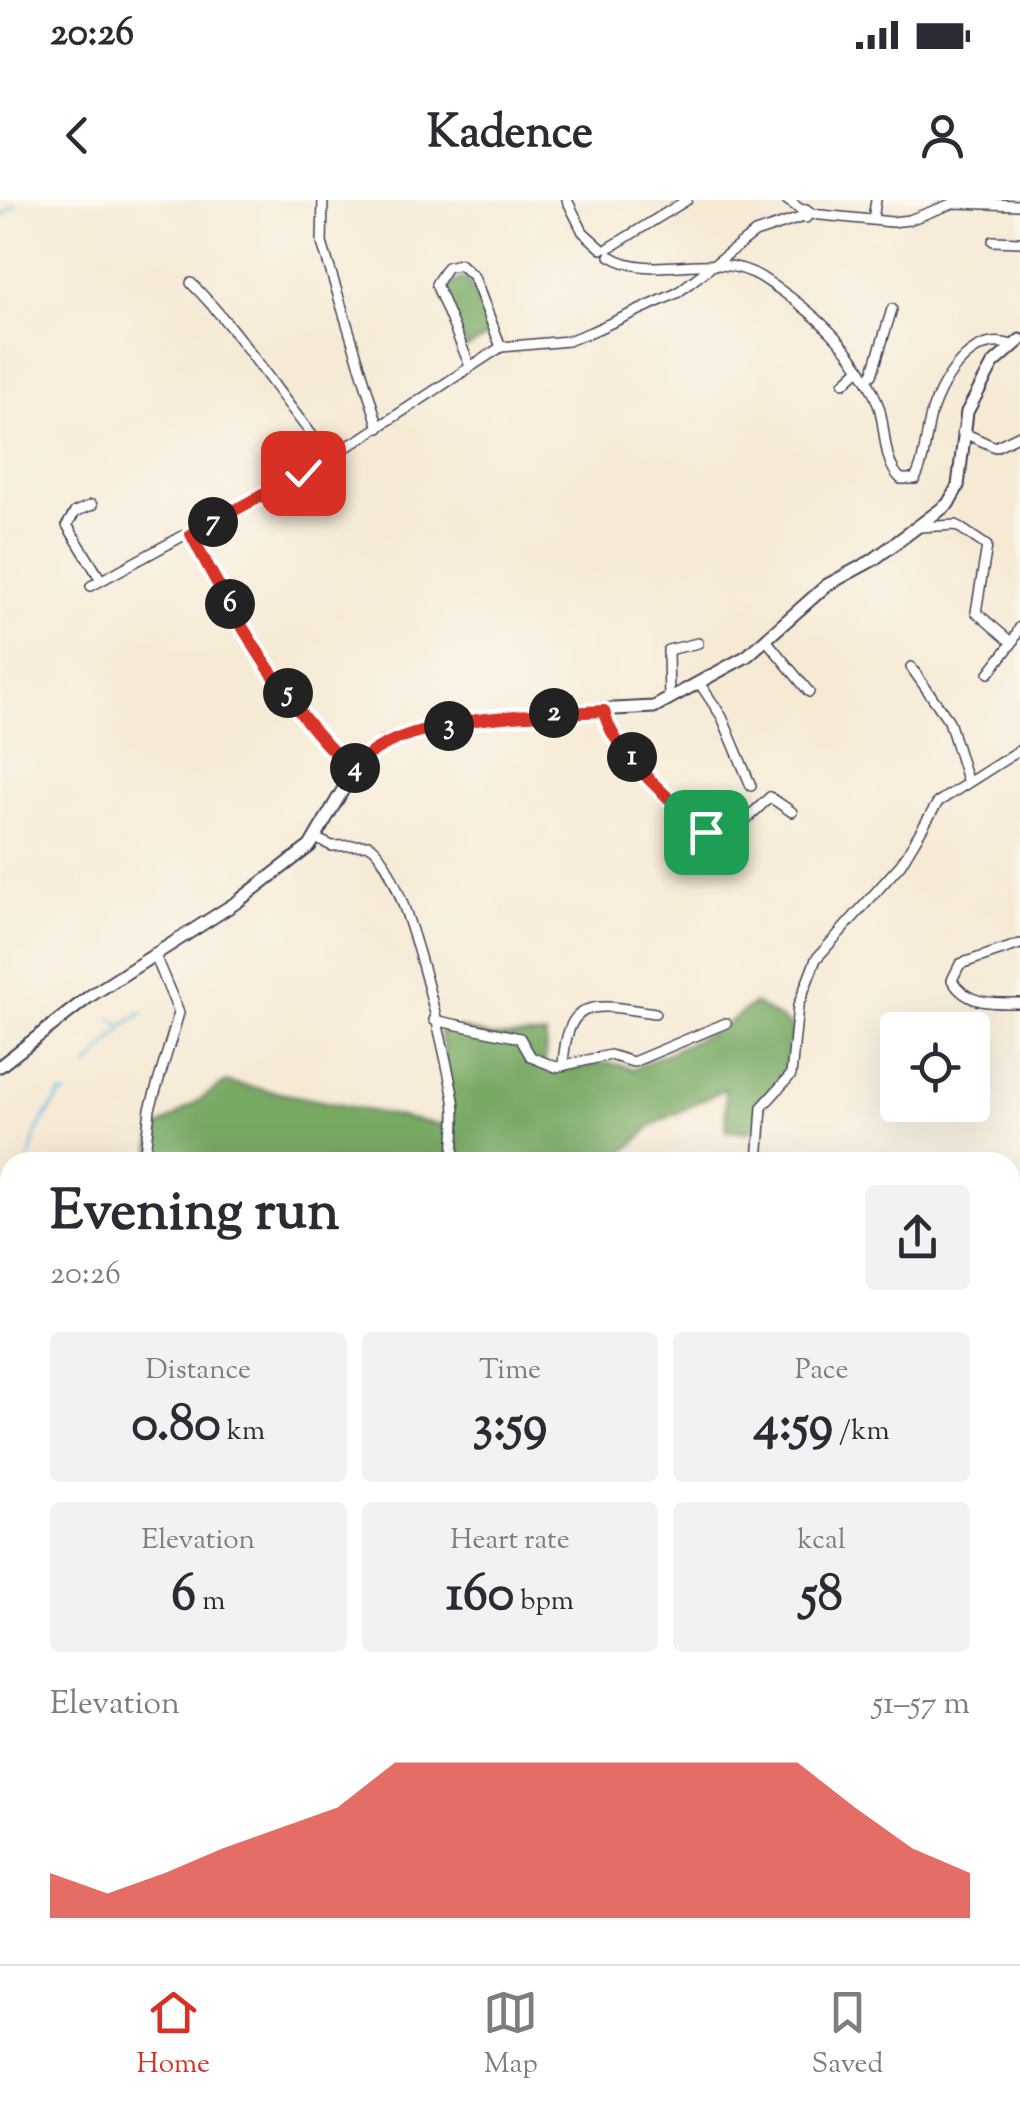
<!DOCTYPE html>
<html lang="en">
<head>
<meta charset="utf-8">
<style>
  body { margin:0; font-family:"Sorts Mill Goudy",serif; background:#f2f2f3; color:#2b2b33; height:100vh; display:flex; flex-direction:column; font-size:38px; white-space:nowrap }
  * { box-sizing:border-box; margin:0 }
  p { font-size:32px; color:#7c7c81 }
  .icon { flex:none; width:55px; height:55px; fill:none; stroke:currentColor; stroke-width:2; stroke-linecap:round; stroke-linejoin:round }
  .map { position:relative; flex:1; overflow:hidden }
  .side { position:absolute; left:0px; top:952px; width:1020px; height:812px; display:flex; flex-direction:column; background:#fff; border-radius:30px 30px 0 0; box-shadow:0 10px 40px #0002 }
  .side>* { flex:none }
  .fabs { position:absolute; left:880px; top:812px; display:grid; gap:20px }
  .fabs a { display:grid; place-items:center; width:110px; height:110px; border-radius:10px; background:#fff; box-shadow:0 10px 40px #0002; font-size:50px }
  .pin { position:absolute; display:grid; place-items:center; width:85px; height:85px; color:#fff; margin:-42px; border-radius:20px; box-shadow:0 5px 15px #0006 }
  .km { position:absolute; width:50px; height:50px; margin:-25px; border-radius:50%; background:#222; color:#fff; font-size:28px; line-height:50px; text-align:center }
  .round { display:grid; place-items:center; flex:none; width:105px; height:105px; border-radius:10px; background:#f2f2f3 }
  .headline { display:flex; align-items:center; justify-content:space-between; height:170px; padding:0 50px }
  h1 { font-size:55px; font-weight:700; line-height:75px }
  .figures { display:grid; grid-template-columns:repeat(3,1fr); gap:15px; height:170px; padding:10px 50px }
  .figures div { display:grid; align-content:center; border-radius:10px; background:#f2f2f3; text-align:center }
  .figures b { font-size:50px; font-weight:700 }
  .figures small { font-size:28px; font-weight:400 }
  .figures p { font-size:28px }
  .chart { height:280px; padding:20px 50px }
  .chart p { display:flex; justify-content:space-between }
  .chart svg { width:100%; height:180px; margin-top:10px; fill:#d93025; opacity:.7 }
  .status { display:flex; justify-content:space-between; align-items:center; height:70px; padding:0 50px; background:#fff; direction:ltr }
  .status svg { height:28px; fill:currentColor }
  header { display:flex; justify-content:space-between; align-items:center; height:130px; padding:0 50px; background:#fff; font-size:45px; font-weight:700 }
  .menu { display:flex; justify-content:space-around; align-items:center; height:140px; border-top:2px solid #e1e1e2; background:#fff; font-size:28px; color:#7c7c81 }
  .menu a { display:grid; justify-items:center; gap:5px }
  .menu .active { color:#d93025 }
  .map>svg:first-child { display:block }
  .forest { fill:#78a963; stroke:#4d664f; stroke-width:2.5 }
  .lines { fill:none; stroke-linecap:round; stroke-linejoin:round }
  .stream { stroke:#64bee2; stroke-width:2.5 }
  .street-casing { stroke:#424052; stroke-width:12 }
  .secondary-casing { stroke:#424052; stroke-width:15 }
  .street { stroke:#fff; stroke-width:9 }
  .secondary { stroke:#fff; stroke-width:11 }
  .route-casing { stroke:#fff; stroke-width:20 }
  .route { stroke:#d93025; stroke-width:12 }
</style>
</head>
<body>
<div class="status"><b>20:26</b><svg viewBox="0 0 49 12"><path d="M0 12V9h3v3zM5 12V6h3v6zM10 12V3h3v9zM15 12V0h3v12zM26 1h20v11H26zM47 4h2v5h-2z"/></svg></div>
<header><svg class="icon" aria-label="back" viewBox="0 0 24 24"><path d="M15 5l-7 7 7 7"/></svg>Kadence<svg class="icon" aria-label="person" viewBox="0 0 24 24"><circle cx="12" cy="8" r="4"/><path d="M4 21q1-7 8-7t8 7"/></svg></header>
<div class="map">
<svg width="1020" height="1764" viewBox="0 0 1020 1764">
  <rect width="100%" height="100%" fill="#fbf7ec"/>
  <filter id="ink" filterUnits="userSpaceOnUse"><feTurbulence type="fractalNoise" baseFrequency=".01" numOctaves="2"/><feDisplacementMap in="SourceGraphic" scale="20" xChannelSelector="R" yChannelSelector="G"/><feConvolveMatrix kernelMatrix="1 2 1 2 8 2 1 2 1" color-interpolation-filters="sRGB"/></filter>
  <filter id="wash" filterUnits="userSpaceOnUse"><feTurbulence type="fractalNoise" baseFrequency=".0048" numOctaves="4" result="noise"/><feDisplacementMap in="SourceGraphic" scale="40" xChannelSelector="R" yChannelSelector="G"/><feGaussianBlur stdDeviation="2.25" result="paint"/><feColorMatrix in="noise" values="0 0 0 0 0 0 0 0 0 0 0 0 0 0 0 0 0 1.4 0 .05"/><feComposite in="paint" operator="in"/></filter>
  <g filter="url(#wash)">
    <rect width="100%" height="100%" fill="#f6ead5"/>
    <g class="forest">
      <path d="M463,78l6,3 22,53 -25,14 -24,-56 2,-5z"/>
      <path d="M755,803l38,24c0,48 -26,62 -42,105l-24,-1 -2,-42 -72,36 -39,37h-464l3,-31 73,-49 215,43 10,-19 -11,-77 21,-1 31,9 54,-2 -1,31c36,11 45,-13 88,3l88,-41z"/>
      <path d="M10,1032v179l-10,2v-174z"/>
      <path d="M10,1530v206l-10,28v-230z"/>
    </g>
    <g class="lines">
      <g class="stream">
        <path d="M0,17l16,-12"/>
        <path d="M111,819l11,7"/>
        <path d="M87,868l40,-45 16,-10"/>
        <path d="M29,962l9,-34 23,-34 5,1"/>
        <path d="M0,1038l10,-22"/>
        <path d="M1010,1616l10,-14"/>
        <path d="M1010,1629l8,25 -8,20"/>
        <path d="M303,1764l9,-9"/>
        <path d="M941,1764l9,-9"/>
      </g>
    </g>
  </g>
  <g filter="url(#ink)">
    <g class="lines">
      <defs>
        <g id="street">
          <path d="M323,0l-1,43 57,185"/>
          <path d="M567,0l16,32 19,17"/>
          <path d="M787,0l16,11"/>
          <path d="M806,9l5,4 -5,5 -4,-4z"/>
          <path d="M811,14l81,8 17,-2 45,-17 66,2"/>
          <path d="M873,19l3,-19"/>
          <path d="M993,41l27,1"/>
          <path d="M609,48l78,-48"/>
          <path d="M610,56c44,27 104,-8 151,21 50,32 98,73 118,130 7,23 4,56 22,72h14c11,-20 10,-45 17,-68 12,-34 40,-79 80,-66"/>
          <path d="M191,83c53,53 90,117 139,174"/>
          <path d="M470,166l-34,-82 11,-17 13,-3 14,13 27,70"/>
          <path d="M867,178l5,-3 20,-66"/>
          <path d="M844,183l16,-15"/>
          <path d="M962,232l33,15 25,-12"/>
          <path d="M92,305l-17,7 -8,13 34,55"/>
          <path d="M919,327l37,-2 31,21 -11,66 36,31 -23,30"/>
          <path d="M191,334c39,76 99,180 162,237"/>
          <path d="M91,386l266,-145 144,-94 67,-6 23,-9 86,-39 78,-60 48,-16"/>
          <path d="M767,441l42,51"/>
          <path d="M1012,443l8,-16"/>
          <path d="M911,467l38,54 18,59"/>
          <path d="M700,484l22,33 29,69"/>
          <path d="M669,500l-1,-50 30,-7"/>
          <path d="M604,511c7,39 79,105 112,128l11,-2 43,-40 22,15"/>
          <path d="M317,639l15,7 37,-1c35,18 77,211 85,255 3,20 -1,42 -1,62"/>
          <path d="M1020,744l-60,20 -8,16c15,26 42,23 68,23"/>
          <path d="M434,820l86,18 11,19 25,10 54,-12 23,7 93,-39"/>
          <path d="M563,866c4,-73 33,-61 92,-53"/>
          <path d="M144,962l6,-53 29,-96 -25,-60"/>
          <path d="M758,962l4,-55 29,-32 7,-69 18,-47 85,-95 37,-62 82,-52"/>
          <path d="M1010,1280l10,11"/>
          <path d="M0,1324l10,-19"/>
          <path d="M1010,1467l10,3"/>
          <path d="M589,1755l1,9"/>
          <path d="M580,1764l2,-9"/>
        </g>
        <g id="secondary">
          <path d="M0,866l90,-70 147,-94 73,-56 48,-82 27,-22 41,-14 109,-15 119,-6 93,-51 80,-71 46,-25 75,-56 10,-18 9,-74 26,-48 27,-24"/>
          <path d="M1010,1578l10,-5"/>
        </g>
      </defs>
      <use href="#street" class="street-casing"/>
      <use href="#secondary" class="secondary-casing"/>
      <use href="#street" class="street"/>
      <use href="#secondary" class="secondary"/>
    </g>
  </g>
  <g class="lines" filter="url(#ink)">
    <defs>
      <path id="route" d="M303,273l-112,61c39,76 99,180 162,237 38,-57 187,-56 251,-60 7,40 72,94 102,121"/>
    </defs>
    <use href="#route" class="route-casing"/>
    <use href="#route" class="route"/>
  </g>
</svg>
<div class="fabs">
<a><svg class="icon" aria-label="locate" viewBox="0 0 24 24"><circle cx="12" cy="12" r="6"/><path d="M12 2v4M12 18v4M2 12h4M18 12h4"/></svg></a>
</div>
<div class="pin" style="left:706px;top:632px;background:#1e9e55"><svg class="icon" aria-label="arrive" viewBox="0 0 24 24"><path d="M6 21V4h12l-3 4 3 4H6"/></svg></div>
<div class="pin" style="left:303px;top:273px;background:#d93025"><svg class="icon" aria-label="check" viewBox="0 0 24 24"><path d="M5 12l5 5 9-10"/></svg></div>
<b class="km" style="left:632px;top:557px">1</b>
<b class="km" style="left:554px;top:513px">2</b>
<b class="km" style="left:449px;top:526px">3</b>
<b class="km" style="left:355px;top:568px">4</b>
<b class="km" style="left:288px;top:493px">5</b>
<b class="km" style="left:230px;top:404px">6</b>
<b class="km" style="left:213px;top:322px">7</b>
<section class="side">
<div class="headline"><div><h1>Evening run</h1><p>20:26</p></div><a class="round"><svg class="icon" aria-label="share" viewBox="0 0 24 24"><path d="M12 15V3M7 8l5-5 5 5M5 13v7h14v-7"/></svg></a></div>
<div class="figures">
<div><p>Distance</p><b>0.80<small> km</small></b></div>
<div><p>Time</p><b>3:59</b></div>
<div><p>Pace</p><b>4:59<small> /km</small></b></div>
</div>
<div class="figures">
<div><p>Elevation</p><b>6<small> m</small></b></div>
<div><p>Heart rate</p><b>160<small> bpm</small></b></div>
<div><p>kcal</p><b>58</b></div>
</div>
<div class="chart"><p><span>Elevation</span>51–57 m</p>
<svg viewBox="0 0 160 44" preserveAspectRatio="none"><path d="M0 44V33L10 38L20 33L30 27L40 22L50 17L60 6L70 6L80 6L90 6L100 6L110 6L120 6L130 6L140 17L150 27L160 33V44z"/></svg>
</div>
</section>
</div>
<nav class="menu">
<a class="active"><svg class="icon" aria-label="home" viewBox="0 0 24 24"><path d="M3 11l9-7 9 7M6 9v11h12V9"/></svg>Home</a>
<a><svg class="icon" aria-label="map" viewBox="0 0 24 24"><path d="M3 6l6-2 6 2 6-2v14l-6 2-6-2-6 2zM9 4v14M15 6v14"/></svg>Map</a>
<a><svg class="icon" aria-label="saved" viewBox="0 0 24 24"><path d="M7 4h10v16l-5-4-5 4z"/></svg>Saved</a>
</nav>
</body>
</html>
